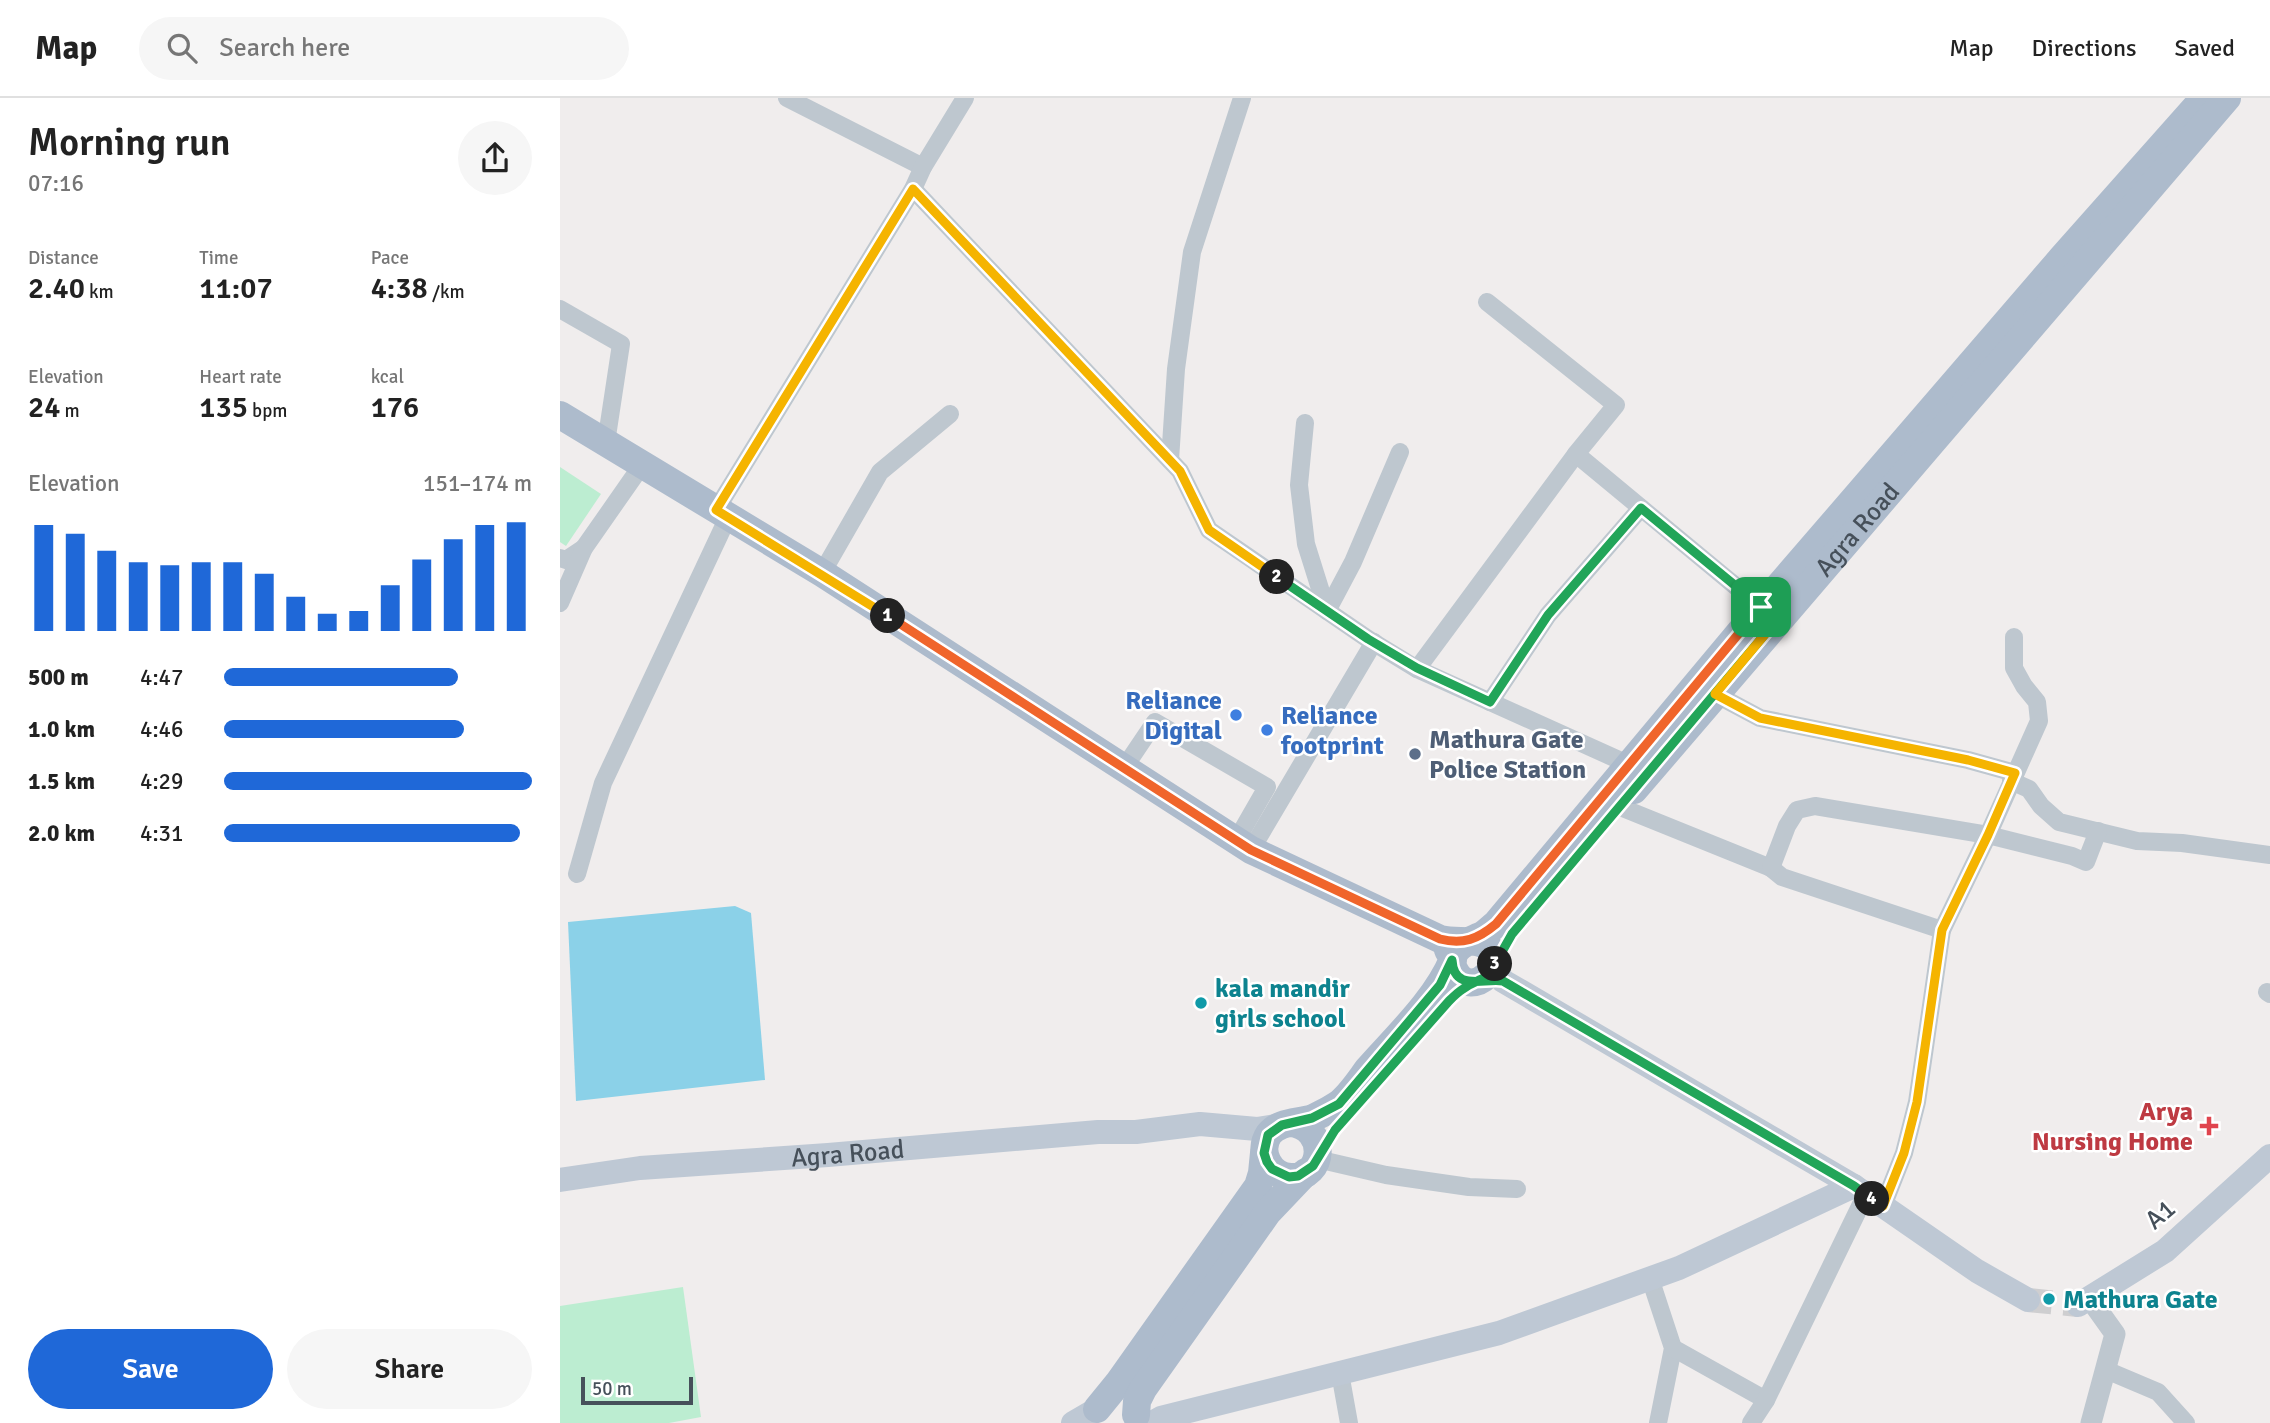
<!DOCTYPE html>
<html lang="en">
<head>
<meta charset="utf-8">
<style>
  body { margin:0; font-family:Signika,sans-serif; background:#f6f6f6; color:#222; height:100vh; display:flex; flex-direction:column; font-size:26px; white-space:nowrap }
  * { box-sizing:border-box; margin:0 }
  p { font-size:23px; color:#767676 }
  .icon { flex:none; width:38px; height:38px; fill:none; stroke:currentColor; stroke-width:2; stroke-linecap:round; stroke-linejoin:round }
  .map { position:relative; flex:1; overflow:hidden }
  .drawer { display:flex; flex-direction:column; background:#fff; width:560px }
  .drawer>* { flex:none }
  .scale { position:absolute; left:21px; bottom:18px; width:112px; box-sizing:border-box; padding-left:7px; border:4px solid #46505a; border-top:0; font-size:19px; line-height:24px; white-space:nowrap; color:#46505a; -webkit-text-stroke:5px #fff; paint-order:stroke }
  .pin { position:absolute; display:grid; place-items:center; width:60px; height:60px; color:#fff; margin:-30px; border-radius:14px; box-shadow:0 4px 10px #0006 }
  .km { position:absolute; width:35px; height:35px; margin:-18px; border-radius:50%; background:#222; color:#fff; font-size:19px; line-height:35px; text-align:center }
  .round { display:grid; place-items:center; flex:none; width:74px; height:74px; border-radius:37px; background:#f6f6f6 }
  .head { display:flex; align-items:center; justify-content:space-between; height:119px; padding:0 28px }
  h1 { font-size:38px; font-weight:600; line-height:52px }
  .metrics { display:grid; grid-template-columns:repeat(3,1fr); gap:10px; height:119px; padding:7px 28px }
  .metrics div { display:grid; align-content:center }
  .metrics b { font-size:30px; font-weight:600 }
  .metrics small { font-size:19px; font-weight:400 }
  .metrics p { font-size:19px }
  .chart { height:196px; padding:14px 28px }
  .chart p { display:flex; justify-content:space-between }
  .chart svg { width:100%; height:126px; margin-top:7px; stroke:#1f68d8; stroke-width:6 }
  .action { display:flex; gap:14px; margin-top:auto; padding:14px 28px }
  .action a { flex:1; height:80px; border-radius:42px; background:#1f68d8; color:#fff; font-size:28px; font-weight:600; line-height:80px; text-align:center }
  .action a+a { background:#f6f6f6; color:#222 }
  ul { padding:0 28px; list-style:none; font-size:23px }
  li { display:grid; grid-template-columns:112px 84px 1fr; align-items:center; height:52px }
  li i { height:18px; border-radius:9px; background:#1f68d8 }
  header { display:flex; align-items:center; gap:42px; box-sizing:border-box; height:98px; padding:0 35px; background:#fff; border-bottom:2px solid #e0e0e0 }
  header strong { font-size:33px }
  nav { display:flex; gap:38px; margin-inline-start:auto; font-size:24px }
  .search { width:490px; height:63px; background:#f6f6f6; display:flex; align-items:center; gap:18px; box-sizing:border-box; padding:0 24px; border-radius:38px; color:#767676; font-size:26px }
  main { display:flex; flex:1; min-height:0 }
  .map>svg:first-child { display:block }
  .green { fill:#bcedd1 }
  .water { fill:#8bd1e8 }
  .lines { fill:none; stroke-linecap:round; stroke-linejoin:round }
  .secondary-tunnel { stroke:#ceced0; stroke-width:24; stroke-dasharray:24 12; stroke-linecap:butt }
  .minor { stroke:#bec7cf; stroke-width:18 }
  .tertiary { stroke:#bec7cf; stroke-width:21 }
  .secondary { stroke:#bec8d4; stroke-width:24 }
  .primary { stroke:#adbbcc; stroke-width:28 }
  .split-1-casing { stroke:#fff; stroke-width:14 }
  .split-2-casing { stroke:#fff; stroke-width:14 }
  .split-3-casing { stroke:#fff; stroke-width:14 }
  .split-4-casing { stroke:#fff; stroke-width:14 }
  .split-5-casing { stroke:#fff; stroke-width:14 }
  .split-1 { stroke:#f0652b; stroke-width:9 }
  .split-2 { stroke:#f5b400; stroke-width:9 }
  .split-3 { stroke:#22a559; stroke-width:9 }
  .split-4 { stroke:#22a559; stroke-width:9 }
  .split-5 { stroke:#f5b400; stroke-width:9 }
  .shop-dot { fill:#3f7fe0; stroke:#fff; stroke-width:2.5 }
  .service-dot { fill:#5c6f8a; stroke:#fff; stroke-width:2.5 }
  .culture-dot { fill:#0f9aa8; stroke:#fff; stroke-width:2.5 }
  .health-dot { fill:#e0444e; stroke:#fff; stroke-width:2.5 }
  .labels { text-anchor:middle; stroke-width:5; stroke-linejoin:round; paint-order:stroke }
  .street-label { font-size:26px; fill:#46505a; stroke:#fff }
  .shop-label { font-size:26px; font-weight:bold; fill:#366cbe; stroke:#fff; text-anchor:end }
  .service-label { font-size:26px; font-weight:bold; fill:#4e5e75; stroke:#fff; text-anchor:start }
  .culture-label { font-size:26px; font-weight:bold; fill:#0d838f; stroke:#fff; text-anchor:start }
  .health-label { font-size:26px; font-weight:bold; fill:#be3a42; stroke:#fff; text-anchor:end }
</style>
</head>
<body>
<header>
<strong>Map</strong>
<div class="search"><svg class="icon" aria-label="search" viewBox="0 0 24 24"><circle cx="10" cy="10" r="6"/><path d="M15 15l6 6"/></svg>Search here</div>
<nav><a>Map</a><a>Directions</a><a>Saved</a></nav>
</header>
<main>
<section class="drawer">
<div class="head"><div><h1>Morning run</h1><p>07:16</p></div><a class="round"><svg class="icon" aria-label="share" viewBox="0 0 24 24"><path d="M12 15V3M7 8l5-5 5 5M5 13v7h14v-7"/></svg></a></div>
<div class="metrics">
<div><p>Distance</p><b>2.40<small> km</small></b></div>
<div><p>Time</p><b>11:07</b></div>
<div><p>Pace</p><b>4:38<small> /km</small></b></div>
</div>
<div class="metrics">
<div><p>Elevation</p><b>24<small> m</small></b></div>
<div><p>Heart rate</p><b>135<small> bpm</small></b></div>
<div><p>kcal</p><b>176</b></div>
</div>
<div class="chart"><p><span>Elevation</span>151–174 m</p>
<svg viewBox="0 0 160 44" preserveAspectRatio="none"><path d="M5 44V7M15 44V10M25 44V16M35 44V20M45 44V21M55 44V20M65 44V20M75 44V24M85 44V32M95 44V38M105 44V37M115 44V28M125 44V19M135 44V12M145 44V7M155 44V6"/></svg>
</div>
<ul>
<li><b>500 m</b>4:47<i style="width:76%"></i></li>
<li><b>1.0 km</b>4:46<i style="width:78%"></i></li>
<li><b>1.5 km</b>4:29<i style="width:100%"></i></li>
<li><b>2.0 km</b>4:31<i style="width:96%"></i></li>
</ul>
<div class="action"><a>Save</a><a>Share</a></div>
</section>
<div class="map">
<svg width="1710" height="1325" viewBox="0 0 1710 1325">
  <rect width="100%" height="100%" fill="#f0eded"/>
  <g class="green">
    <path d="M0,369l41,27 -35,52 -6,-4z"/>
    <path d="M123,1189l18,130 -32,6h-109v-117z"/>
  </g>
  <path class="water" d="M175,808l16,7 14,167 -189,21 -8,-179z"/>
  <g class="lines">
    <path class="secondary-tunnel" d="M1468,1202l50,5"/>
    <g class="minor">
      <path d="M227,0l136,69"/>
      <path d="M353,91l267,282 29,59 159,109 49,30 159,-215 40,-49 -129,-103"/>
      <path d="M0,211l61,35 -15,99"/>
      <path d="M745,325l-6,62 7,59 21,67 26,-49 47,-110"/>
      <path d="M1016,356l192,159"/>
      <path d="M610,362l6,-91 16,-117 50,-154"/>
      <path d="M156,412l197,-321 10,-22 42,-69"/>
      <path d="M0,460l6,2 18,-12"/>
      <path d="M262,475l58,-101 70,-58"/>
      <path d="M0,505l24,-55 58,-83"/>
      <path d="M857,571l213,96"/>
      <path d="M1155,596l45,24 208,42 47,13"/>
      <path d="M930,604l58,-87 93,-107"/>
      <path d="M564,670l31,-46 112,65 -31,54"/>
      <path d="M1451,683l18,8 12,17 18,16 78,19 45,2 88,12"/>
      <path d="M1060,709l151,61 11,9 160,53 46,-95 51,-114 -2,-19 -13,-16 -10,-18v-31"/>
      <path d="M691,752l123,-208"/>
      <path d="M1211,770l16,-42 10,-16 18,-4 173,29 84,21 14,6 12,-31"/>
      <path d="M17,776l26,-91 125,-266"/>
      <path d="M1707,894l3,2"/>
      <path d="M757,1061l69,16 83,12 48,2"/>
      <path d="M1323,1108l21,-53 13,-51 25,-172"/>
      <path d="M1090,1180l23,70 -15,75"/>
      <path d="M1113,1250l93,52"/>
      <path d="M1546,1272l52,22 28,31"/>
      <path d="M780,1275l9,50"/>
      <path d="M1191,1325l15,-23 100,-206"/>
    </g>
    <path class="tertiary" d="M1530,1201l25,35 -24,89"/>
    <g class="secondary">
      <path d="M933,868l10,15 351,205 123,85 51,29"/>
      <path id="s1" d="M0,1082l80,-12 188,-13 270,-23h38l64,-8 57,5 25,-4"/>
      <path d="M1518,1207l87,-54 105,-95"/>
      <path d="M513,1325l24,-14"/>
      <path d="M592,1325l9,-5 338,-85 180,-65 175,-82"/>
    </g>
    <g class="primary">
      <path d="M0,317l262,158 429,277 189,89c13,4 32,0 43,5 31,15 -11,59 -28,27 -4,-6 -3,-14 1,-20 6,-9 19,-12 28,-17 4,-3 8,-7 12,-10l265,-317 301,-349 142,-160"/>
      <path id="s2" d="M1074,692c196,-232 397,-460 593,-692"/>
      <path d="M731,1025c37,5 34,55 0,54 -21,-1 -34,-25 -22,-43 10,-13 30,-11 44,-16 8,-4 17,-8 24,-13 12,-8 22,-24 31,-36 29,-33 68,-69 85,-110l-5,-9"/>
      <path d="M537,1311l22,-27 139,-196 4,-13 2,-20"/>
      <path d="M576,1317l1,-14 6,-12 125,-177 38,-40"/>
    </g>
  </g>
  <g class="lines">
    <defs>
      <path id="split-1" d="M328,518l363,234 189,89c23,6 38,0 56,-15l265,-317"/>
      <path id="split-2" d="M328,518l-172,-106 197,-321 267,282 29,59 68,47"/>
      <path id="split-3" d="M717,479l91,62 49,29 73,34 58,-87 93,-107 136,112 -265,314 -17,30"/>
      <path id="split-4" d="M935,866c-9,19 -18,14 -32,25 -5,3 -10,8 -14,12l-114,129 -22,36 -15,10 -9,1 -17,-8 -5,-7 -3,-9 4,-18 14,-10 30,-7 27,-14 101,-119 12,-25c2,32 30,18 51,21l351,205 18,13"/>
      <path id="split-5" d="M1201,509l16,13 -62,74 45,24 208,42 47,13 -27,62 -46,95 -25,172 -13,51 -21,53 -11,-7"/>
    </defs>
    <use href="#split-1" class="split-1-casing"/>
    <use href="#split-2" class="split-2-casing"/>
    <use href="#split-3" class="split-3-casing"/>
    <use href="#split-4" class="split-4-casing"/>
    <use href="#split-5" class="split-5-casing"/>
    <use href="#split-1" class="split-1"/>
    <use href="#split-2" class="split-2"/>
    <use href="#split-3" class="split-3"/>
    <use href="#split-4" class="split-4"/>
    <use href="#split-5" class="split-5"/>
  </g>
  <g class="shop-dot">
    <circle cx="676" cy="617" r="7"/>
    <circle cx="707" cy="632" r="7"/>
  </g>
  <circle class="service-dot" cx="855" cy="656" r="7"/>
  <g class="culture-dot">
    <circle cx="641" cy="905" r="7"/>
    <circle cx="1489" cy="1201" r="7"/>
  </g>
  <path class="health-dot" d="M1645.5 1017.5h7v7h7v7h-7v7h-7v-7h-7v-7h7z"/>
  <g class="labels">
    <g class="street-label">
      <text dy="9" stroke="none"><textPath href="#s2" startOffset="343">Agra Road</textPath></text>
      <text dy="9" stroke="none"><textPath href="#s1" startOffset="289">Agra Road</textPath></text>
      <text transform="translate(1600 1116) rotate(-41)" y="9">A1</text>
    </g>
    <g class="shop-label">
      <text x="662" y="611">Reliance<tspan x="662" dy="30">Digital</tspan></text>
      <text x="721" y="626" text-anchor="start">Reliance<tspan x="721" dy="30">footprint</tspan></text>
    </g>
    <g class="service-label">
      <text x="869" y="650">Mathura Gate<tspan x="869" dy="30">Police Station</tspan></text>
    </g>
    <g class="culture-label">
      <text x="655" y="899">kala mandir<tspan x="655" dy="30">girls school</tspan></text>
      <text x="1503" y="1210">Mathura Gate</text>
    </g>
    <g class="health-label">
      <text x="1633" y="1022">Arya<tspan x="1633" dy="30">Nursing Home</tspan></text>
    </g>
  </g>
</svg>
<div class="scale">50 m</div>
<div class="pin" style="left:1201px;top:509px;background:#1e9e55"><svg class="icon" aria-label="arrive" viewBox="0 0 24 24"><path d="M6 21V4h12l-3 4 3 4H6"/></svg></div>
<b class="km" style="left:328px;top:518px">1</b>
<b class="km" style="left:717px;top:479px">2</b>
<b class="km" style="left:935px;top:866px">3</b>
<b class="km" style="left:1312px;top:1101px">4</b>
</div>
</main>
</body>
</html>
